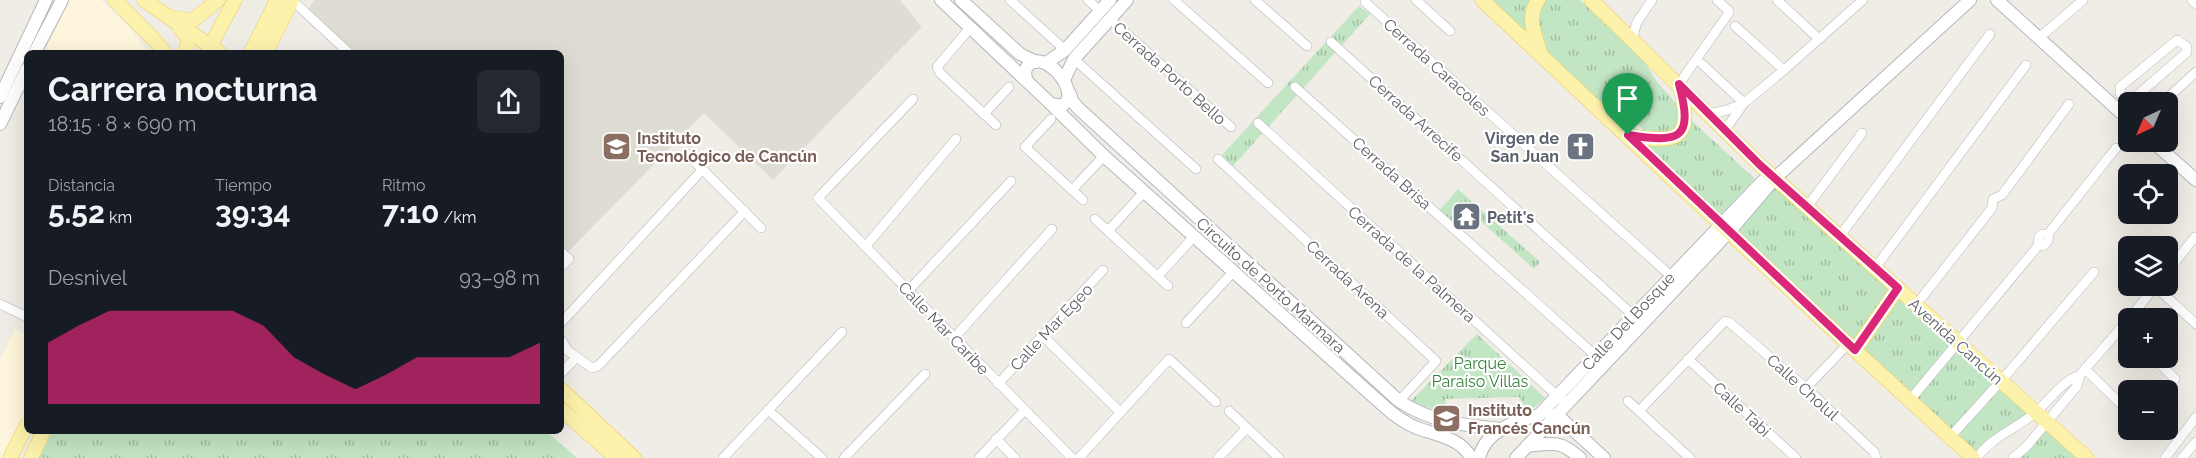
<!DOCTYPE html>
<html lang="es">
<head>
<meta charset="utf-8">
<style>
  body { margin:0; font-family:Raleway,sans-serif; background:#242831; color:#f1f3f6; height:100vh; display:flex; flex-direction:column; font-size:22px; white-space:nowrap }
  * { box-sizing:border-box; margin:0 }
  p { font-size:20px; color:#9ea1a6 }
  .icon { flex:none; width:33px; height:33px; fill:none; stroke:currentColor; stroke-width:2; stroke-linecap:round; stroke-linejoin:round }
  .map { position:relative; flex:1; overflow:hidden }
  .drawer { position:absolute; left:24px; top:50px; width:540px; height:384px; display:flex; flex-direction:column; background:#171b24; border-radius:9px; box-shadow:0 6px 24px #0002 }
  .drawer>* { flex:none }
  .needle { width:39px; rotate:224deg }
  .fabs { position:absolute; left:2118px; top:92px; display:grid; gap:12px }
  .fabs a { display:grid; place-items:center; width:60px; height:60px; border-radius:9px; background:#171b24; box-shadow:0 6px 24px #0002; font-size:30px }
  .pin { position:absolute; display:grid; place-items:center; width:51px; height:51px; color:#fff; margin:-62px -26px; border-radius:50% 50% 50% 0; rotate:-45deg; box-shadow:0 0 6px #0007 }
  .pin .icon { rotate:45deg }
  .round { display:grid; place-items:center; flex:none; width:63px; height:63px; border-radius:9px; background:#242831 }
  .head { display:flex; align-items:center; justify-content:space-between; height:102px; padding:0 24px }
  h1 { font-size:33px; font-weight:700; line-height:45px }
  .stats { display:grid; grid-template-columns:repeat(3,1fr); gap:9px; height:102px; padding:6px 24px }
  .stats div { display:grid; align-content:center }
  .stats b { font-size:30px; font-weight:700 }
  .stats small { font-size:16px; font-weight:400 }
  .stats p { font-size:16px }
  .chart { height:168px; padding:12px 24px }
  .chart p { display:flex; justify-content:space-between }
  .chart svg { width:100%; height:108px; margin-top:6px; fill:#db2777; opacity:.7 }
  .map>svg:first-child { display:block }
  .commercial { fill:#fdf6dc }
  .education { fill:#dfdcd3 }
  .park { fill:url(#park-tufts) }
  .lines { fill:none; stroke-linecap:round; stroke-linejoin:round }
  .street-casing { stroke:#b5b7bb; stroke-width:10 }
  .secondary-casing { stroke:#b4b7bc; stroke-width:14 }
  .primary-casing { stroke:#edca5f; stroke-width:15 }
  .street { stroke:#fff; stroke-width:9 }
  .secondary { stroke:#fff; stroke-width:12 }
  .primary { stroke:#fdf2ac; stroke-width:14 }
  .route-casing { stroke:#fff; stroke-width:12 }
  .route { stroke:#db2777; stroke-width:8 }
  .labels { text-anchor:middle; stroke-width:4.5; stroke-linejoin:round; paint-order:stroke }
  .street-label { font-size:16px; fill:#5d6065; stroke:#fff }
  .education-label { font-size:16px; font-weight:bold; fill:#785e54; stroke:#fff; text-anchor:start }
  .worship-label { font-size:16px; font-weight:bold; fill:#5b616d; stroke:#fff; text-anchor:end }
  .park-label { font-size:16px; fill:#37823d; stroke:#fff }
</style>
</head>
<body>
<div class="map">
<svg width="2196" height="458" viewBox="0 0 2196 458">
  <defs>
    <pattern id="park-tufts" width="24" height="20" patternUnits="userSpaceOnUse" patternTransform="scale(1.5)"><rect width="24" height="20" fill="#c2e5c3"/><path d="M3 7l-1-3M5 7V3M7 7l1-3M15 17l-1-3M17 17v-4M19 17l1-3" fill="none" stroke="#a1bda2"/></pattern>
  </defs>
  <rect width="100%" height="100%" fill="#efede5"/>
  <g class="commercial">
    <path d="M70,0h31l28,27 19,25h-104z"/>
    <path d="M15,328l12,7v77l-21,46h-6v-98z"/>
  </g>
  <path class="education" d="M314,0h586l22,27 -149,153 -69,-67 -137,140 -6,-6v-195h-208l-45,-42z"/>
  <g class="park">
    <path d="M1490,0h90l61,56 16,26 34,38 64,59 -34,36 -77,-71 9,2 -16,-24 -36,-19z"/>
    <path d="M1359,6l11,8 -137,152 -11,-11z"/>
    <path d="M1775,178l262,233 -60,47 -248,-226z"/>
    <path d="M1458,189l82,73 -6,7 -61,-55 -15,16 -19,-19z"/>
    <path d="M1477,334l68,64 -17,15 -9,-16 -74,2 3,15 -38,-12z"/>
    <path d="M2047,422l40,36h-75z"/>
    <path d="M53,430l493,1 31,27h-538z"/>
  </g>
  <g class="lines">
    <defs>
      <g id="street">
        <path d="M292,0l56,52"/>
        <path d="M1010,0l55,50"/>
        <path d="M1088,0l12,11"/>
        <path d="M1174,0l94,83"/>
        <path d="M1255,0l52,46"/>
        <path d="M1416,0l34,31"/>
        <path d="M1777,0l42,39"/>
        <path d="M2192,0l4,4"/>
        <path d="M1365,2l306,274"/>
        <path d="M1110,19l121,108"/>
        <path d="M1735,26l49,44"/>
        <path d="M970,28l-33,39 3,6 56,52"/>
        <path d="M2039,38l44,-38"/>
        <path d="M1632,39l5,-17 15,-22"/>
        <path d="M2177,40l10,7v5l-55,48h-5l-7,-7v-6z"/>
        <path d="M1331,42l303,274"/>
        <path d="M1074,59l122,110"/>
        <path d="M1702,64l42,39"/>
        <path d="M1679,84l49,-70 1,-3 -12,-11"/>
        <path d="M1295,87l301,269"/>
        <path d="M913,99l-95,99 254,260"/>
        <path d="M2163,102l33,-30"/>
        <path d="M984,114l25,-27"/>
        <path d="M1709,114l18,-4 15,-6"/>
        <path d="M1051,119l-26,28 58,53"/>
        <path d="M1258,123l308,281"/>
        <path d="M1725,130l19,-27 40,-33 79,-70"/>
        <path d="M687,154l74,74"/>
        <path d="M1218,159l218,202 -37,40"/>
        <path d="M1072,190l32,-34"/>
        <path d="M1807,207l55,-74"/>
        <path d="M1095,219l73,67"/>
        <path d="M1108,231l36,-39"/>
        <path d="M1840,236l150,-202"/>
        <path d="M2038,246l1,-9 3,-3h6l68,-86"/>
        <path d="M865,247l91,-108"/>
        <path d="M561,252l8,7 -8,8"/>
        <path d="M1875,268l151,-203"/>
        <path d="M2168,271l27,-34"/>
        <path d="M1158,276l31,-34"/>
        <path d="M2155,286l41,38"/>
        <path d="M908,291l103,-110"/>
        <path d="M0,304l27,13"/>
        <path d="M1916,305l76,-97 1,-9 9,-4 67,-91"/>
        <path d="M2130,318l26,-33"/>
        <path d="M561,323l142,-154"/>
        <path d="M1186,323l47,-51"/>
        <path d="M1043,336l77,76"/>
        <path d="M954,338l98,-109"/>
        <path d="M561,340l7,11 24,17 6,-2 147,-155"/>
        <path d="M2153,357l22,22"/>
        <path d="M1688,359l108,99"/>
        <path d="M2085,369l43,42"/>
        <path d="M561,373l15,-15"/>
        <path d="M998,384l105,-114"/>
        <path d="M1806,388l42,-44"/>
        <path d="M1910,400l128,-154c8,0 12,-4 10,-12"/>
        <path d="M1628,401l62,57"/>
        <path d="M768,410l54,48"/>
        <path d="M1229,411l50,47"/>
        <path d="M1639,411l86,-90 4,1 77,66 68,64 2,6"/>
        <path d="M1950,437l51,-56 93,-109"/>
        <path d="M996,439l19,19"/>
        <path d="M723,458l119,-126"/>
        <path d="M844,458l81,-84"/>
        <path d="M979,458l45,-47"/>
        <path d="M1079,458l90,-99 47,43"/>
        <path d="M1218,458l29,-30"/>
        <path d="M1977,458c14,-21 41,-30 60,-47 14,-12 25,-30 43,-36"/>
        <path d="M2013,458l13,-11 51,-61 3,-11 5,-6 43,-49"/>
        <path d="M2165,458l31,-41"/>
        <path d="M2182,458l14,-16"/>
      </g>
      <g id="secondary">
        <path d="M941,0l110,104 11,2 6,-6c5,-21 -33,-56 -43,-29l1,9"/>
        <path d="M961,0l59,54 16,8"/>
        <path d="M1997,0l131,119"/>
        <path d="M35,52l27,-52"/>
        <path d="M1046,63l19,-13 45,-50"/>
        <path d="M1064,80l10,-21 53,-59"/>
        <path d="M1070,94l2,7 6,7 321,293c32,21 63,24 101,28"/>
        <path d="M0,97l46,-97"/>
        <path d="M1051,104l53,52 281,251c10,9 20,16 32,21 19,7 44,10 54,30"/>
        <path d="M0,124l27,-55"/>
        <path d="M2152,141l44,39"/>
        <path d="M1550,415h7l47,43"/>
        <path d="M1527,446c26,-3 33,-6 53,12"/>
        <path d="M1479,458c6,-27 36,-37 60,-43l224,-234"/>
        <path d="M1516,458l213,-226 46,-54 195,-178"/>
      </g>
      <g id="primary">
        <path d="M115,0l42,43 7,9"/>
        <path d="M144,0l75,52"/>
        <path d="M1482,0l366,344 125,114"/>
        <path d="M1538,0c-12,18 -3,34 2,52"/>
        <path d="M1591,0l169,165 327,293"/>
        <path d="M171,17l21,4 26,-21"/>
        <path d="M180,28l9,12 -4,12"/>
        <path d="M207,52l28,-52"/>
        <path d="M251,52l26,-52"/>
        <path d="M266,52l26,-52"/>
        <path d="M1628,136c49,7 66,6 52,-50"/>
        <path d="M1855,350l43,-62"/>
        <path d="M561,389l73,69"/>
        <path d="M561,409l55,49"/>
        <path d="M10,458l17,-34"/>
        <path d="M31,458l13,-28"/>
      </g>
    </defs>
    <use href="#street" class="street-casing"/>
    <use href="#secondary" class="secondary-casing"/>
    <use href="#primary" class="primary-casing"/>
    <use href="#street" class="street"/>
    <use href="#secondary" class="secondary"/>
    <use href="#primary" class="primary"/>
  </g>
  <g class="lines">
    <defs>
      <path id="route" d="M1679,84l81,81 138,123 -43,62 -227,-215c52,8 66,5 51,-51z"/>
    </defs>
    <use href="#route" class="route-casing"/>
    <use href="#route" class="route"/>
  </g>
  <defs>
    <symbol id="university-square" viewBox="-11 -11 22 22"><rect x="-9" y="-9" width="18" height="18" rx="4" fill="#8d6e63" stroke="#fff"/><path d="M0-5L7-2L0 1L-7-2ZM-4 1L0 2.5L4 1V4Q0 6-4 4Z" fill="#fff"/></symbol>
    <symbol id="church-square" viewBox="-11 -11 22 22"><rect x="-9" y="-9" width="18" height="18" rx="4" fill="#6b7280" stroke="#fff"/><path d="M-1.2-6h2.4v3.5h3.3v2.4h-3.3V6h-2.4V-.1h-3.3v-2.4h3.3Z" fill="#fff"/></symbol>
    <symbol id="temple-square" viewBox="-11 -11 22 22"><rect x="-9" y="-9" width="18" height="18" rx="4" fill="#6b7280" stroke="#fff"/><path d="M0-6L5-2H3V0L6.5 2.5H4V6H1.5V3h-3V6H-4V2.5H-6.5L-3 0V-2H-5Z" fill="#fff"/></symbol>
    <symbol id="school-square" viewBox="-11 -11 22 22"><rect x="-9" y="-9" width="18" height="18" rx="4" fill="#8d6e63" stroke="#fff"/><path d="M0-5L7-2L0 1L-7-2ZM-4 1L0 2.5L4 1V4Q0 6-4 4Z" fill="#fff"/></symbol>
  </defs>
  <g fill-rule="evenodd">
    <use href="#university-square" x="600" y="130" width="33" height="33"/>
    <use href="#church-square" x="1564" y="130" width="33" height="33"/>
    <use href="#temple-square" x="1450" y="200" width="33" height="33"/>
    <use href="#school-square" x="1430" y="402" width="33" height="33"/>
  </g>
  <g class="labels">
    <g class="street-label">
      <text transform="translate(1437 67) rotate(42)" y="6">Cerrada Caracoles</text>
      <text transform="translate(1170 73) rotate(42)" y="6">Cerrada Porto Bello</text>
      <text transform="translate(1416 118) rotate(42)" y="6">Cerrada Arrecife</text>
      <text transform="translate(1392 173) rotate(42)" y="6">Cerrada Brisa</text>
      <text transform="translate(1412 264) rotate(42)" y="6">Cerrada de la Palmera</text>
      <text transform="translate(1348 279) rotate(43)" y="6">Cerrada Arena</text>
      <text transform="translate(1271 285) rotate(42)" y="6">Circuito de Porto Marmara</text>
      <text transform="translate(1628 321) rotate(-47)" y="6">Calle Del Bosque</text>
      <text transform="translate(1051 327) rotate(-47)" y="6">Calle Mar Egeo</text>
      <text transform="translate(944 328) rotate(46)" y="6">Calle Mar Caribe</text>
      <text transform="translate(1956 341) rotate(42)" y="6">Avenida Cancún</text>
      <text transform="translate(1803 387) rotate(42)" y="6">Calle Cholul</text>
      <text transform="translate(1742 409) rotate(43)" y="6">Calle Tabi</text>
    </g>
    <g class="education-label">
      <text x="637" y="144">Instituto<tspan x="637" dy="18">Tecnológico de Cancún</tspan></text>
      <text x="1468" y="416">Instituto<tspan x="1468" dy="18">Francés Cancún</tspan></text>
    </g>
    <g class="worship-label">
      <text x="1559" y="144">Virgen de<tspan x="1559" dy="18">San Juan</tspan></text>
      <text x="1487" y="223" text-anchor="start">Petit's</text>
    </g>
    <g class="park-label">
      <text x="1480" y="369">Parque<tspan x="1480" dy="18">Paraíso Villas</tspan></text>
    </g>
  </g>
</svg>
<div class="fabs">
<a><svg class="needle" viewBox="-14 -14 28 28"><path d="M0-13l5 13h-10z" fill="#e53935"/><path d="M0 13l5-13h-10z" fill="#9ea1a6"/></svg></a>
<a><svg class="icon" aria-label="locate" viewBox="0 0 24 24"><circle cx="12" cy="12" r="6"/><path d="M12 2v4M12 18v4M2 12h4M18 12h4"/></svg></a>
<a><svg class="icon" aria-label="layers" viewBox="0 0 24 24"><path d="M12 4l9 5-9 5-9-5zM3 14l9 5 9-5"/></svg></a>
<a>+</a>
<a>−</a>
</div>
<div class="pin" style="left:1628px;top:135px;background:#1e9e55"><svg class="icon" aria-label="arrive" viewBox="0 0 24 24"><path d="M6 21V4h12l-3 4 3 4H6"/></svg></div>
<section class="drawer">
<div class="head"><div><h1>Carrera nocturna</h1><p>18:15 · 8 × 690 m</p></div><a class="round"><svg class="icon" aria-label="share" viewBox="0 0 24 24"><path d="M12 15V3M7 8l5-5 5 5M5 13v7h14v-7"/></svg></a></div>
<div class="stats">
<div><p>Distancia</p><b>5.52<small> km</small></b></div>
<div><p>Tiempo</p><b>39:34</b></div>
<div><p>Ritmo</p><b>7:10<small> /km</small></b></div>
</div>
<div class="chart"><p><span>Desnivel</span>93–98 m</p>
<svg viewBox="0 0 160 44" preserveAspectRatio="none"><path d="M0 44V19L10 12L20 6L30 6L40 6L50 6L60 6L70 12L80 25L90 32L100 38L110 32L120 25L130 25L140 25L150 25L160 19V44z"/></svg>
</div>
</section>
</div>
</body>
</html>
